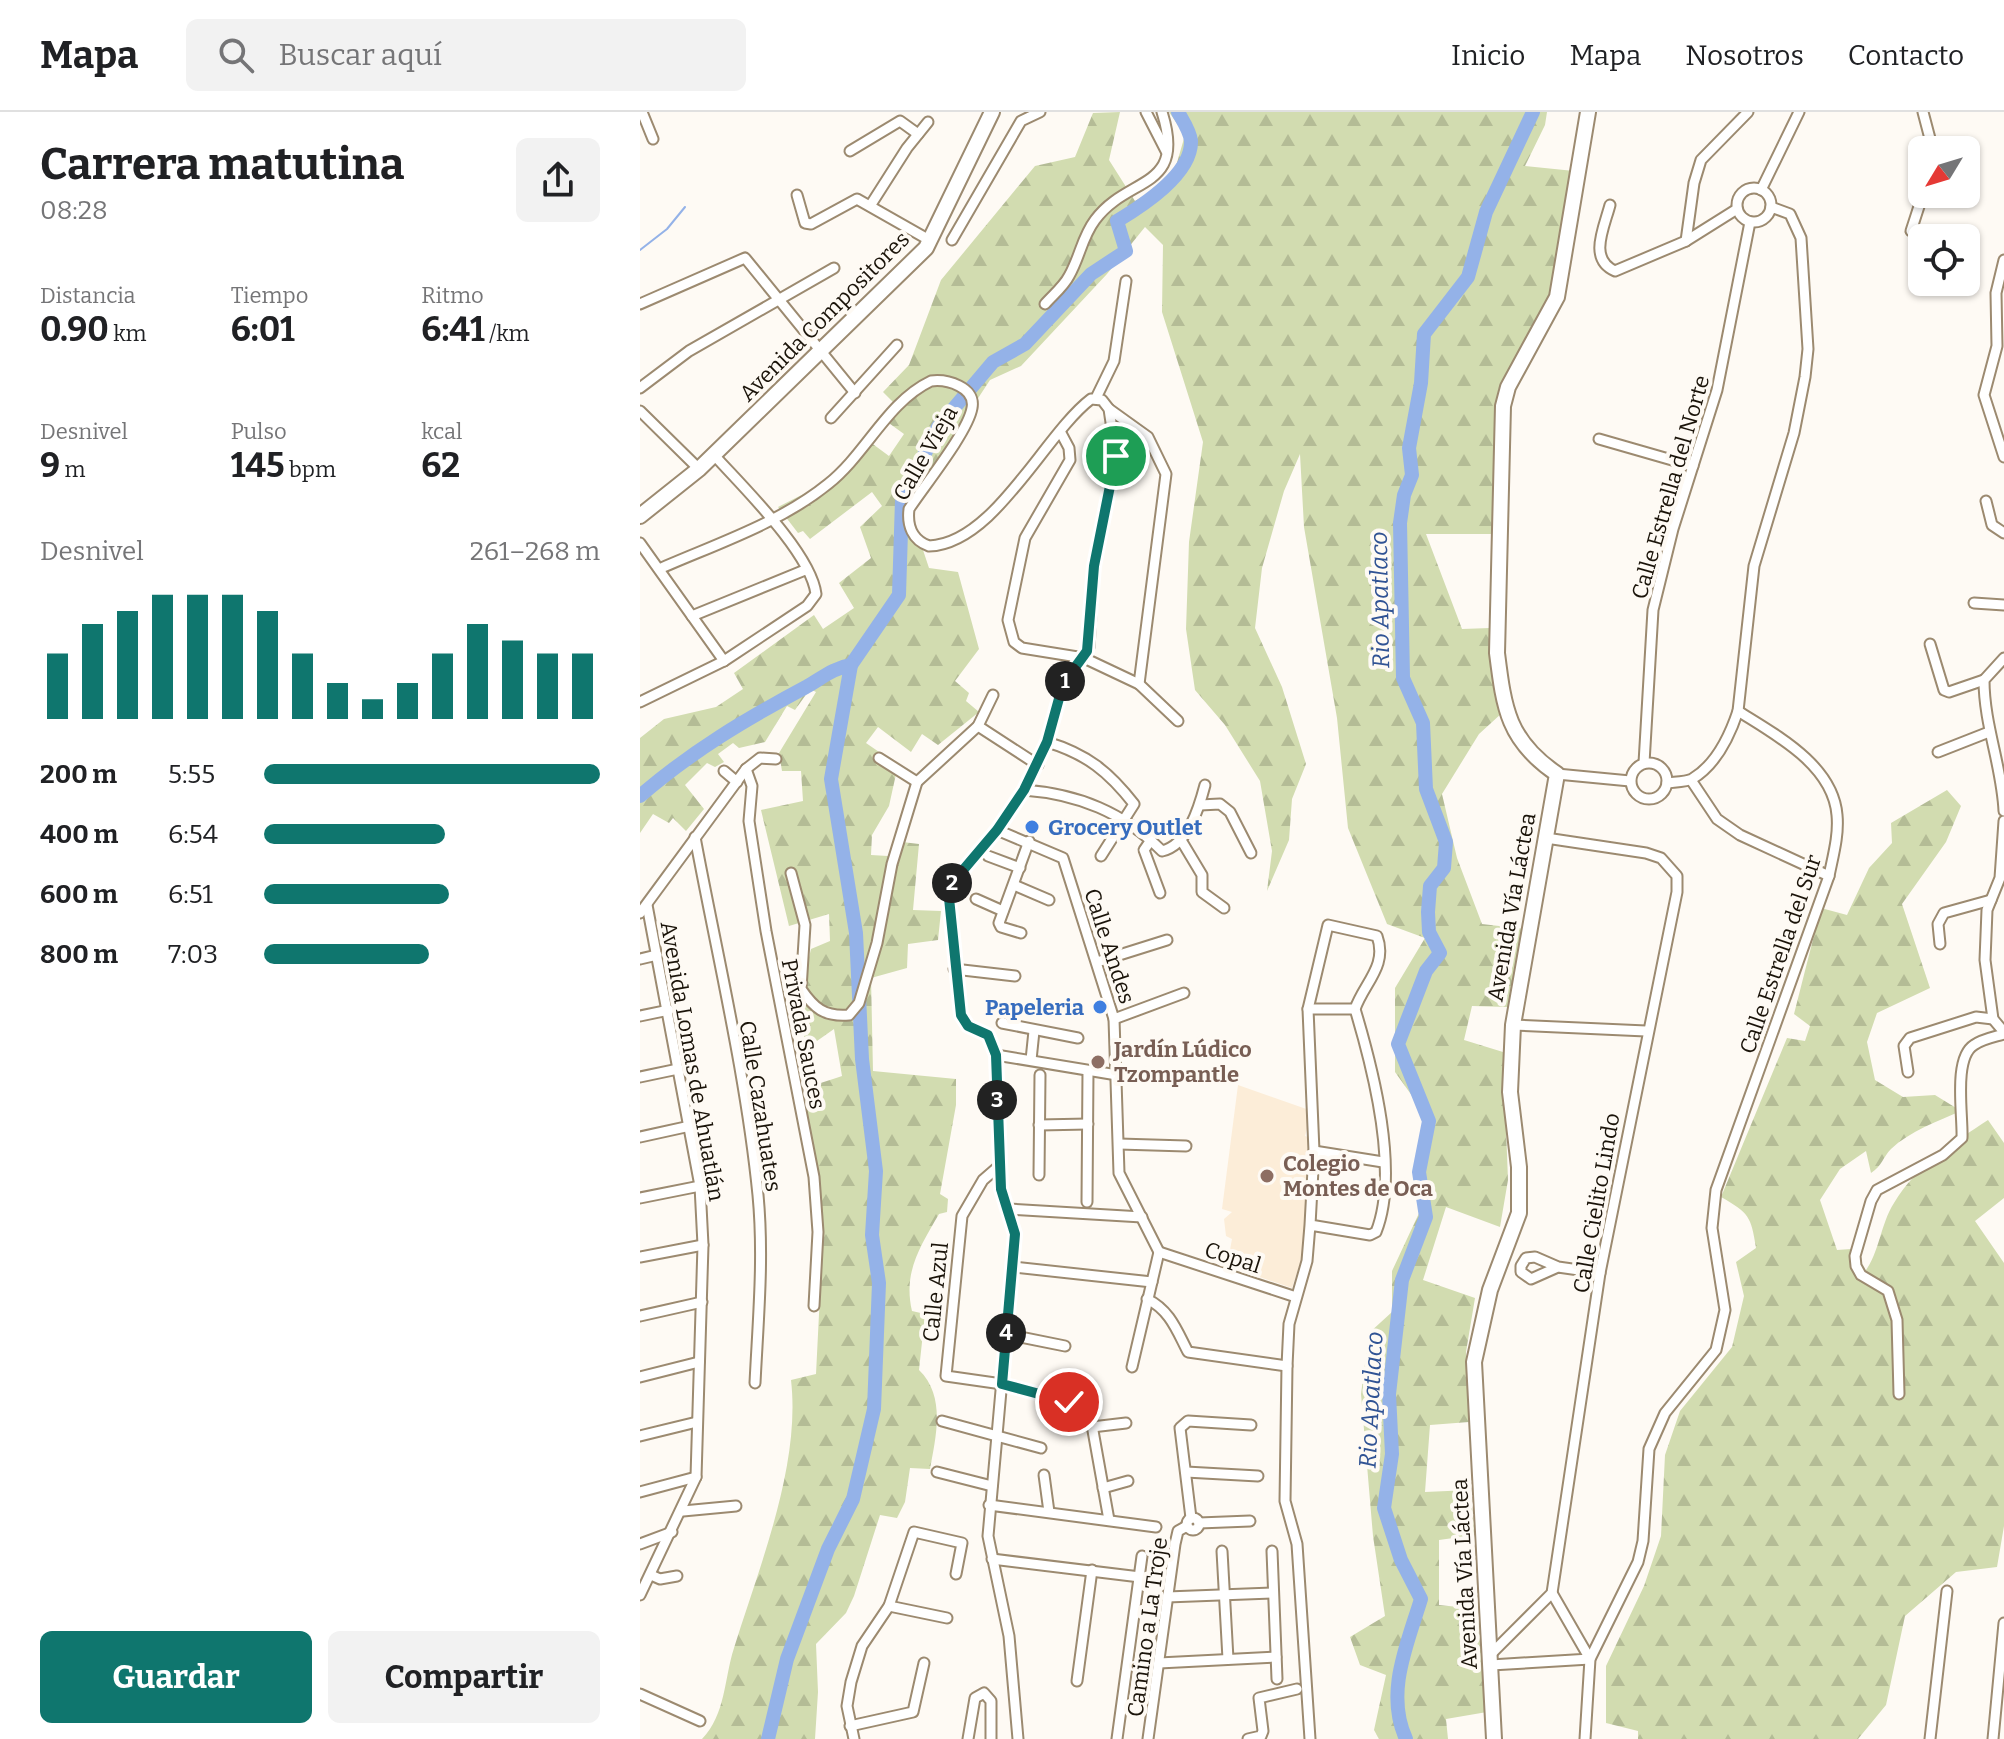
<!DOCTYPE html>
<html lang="es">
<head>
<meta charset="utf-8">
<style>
  body { margin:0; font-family:Bitter,serif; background:#f2f2f2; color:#202124; height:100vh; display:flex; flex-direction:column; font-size:30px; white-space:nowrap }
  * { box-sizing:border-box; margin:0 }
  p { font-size:26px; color:#757577 }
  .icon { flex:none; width:44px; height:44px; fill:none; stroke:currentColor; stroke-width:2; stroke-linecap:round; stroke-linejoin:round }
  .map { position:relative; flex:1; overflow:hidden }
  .details { display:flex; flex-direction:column; background:#fff; width:640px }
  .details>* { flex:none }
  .needle { width:52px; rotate:232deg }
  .buttons { position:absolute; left:1268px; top:24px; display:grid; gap:16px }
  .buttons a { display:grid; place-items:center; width:72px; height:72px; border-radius:12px; background:#fff; box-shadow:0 2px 6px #0004; font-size:40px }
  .pin { position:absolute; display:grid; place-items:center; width:68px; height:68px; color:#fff; margin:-34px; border:4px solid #fff; border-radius:50%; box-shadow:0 2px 8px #0007 }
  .km { position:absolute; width:40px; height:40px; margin:-20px; border-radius:50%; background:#222; color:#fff; font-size:22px; line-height:40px; text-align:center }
  .round { display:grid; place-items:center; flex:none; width:84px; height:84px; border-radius:12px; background:#f2f2f2 }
  .overview { display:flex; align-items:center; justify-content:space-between; height:136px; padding:0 40px }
  h1 { font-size:44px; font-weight:700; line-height:60px }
  .metrics { display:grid; grid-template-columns:repeat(3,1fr); gap:12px; height:136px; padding:8px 40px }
  .metrics div { display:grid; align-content:center }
  .metrics b { font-size:34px; font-weight:700 }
  .metrics small { font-size:22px; font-weight:400 }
  .metrics p { font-size:22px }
  .chart { height:224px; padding:16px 40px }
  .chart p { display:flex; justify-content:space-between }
  .chart svg { width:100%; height:144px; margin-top:8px; stroke:#0f766e; stroke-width:6 }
  .action { display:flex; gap:16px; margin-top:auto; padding:16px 40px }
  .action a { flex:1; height:92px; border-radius:12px; background:#0f766e; color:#fff; font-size:32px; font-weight:700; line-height:92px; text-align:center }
  .action a+a { background:#f2f2f2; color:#202124 }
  ul { padding:0 40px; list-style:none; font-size:26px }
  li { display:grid; grid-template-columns:128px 96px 1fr; align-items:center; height:60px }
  li i { height:20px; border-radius:10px; background:#0f766e }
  header { display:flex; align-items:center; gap:48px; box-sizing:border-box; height:112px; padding:0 40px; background:#fff; border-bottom:2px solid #e0e0e0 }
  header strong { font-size:38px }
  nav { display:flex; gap:44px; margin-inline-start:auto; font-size:28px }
  .search { width:560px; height:72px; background:#f2f2f2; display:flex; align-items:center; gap:20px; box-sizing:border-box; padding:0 28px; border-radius:12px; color:#757577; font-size:30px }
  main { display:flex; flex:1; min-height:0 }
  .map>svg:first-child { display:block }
  .built { fill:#fcedd8 }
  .forest { fill:url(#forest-firs) }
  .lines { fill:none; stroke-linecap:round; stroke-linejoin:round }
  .stream { stroke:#94b2e8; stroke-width:2 }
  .river { stroke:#94b2e8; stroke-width:14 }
  .street-casing { stroke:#9c8a70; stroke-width:13 }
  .secondary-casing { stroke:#9c8a70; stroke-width:18 }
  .street { stroke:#fff; stroke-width:9 }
  .secondary { stroke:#fff; stroke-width:14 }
  .route-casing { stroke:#fff; stroke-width:16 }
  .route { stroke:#0f766e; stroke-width:10 }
  .shop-dot { fill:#3f7fe0; stroke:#fefaf4; stroke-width:3 }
  .education-dot { fill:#8d6e63; stroke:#fefaf4; stroke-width:3 }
  .labels { text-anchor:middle; stroke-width:8; stroke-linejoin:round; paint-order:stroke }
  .street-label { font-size:22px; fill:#1a1309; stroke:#fefaf4 }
  .shop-label { font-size:22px; font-weight:bold; fill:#366cbe; stroke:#fefaf4; text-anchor:start }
  .education-label { font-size:22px; font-weight:bold; fill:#785e54; stroke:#fefaf4; text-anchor:start }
  .water-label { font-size:24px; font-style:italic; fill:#305394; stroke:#fefaf4 }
</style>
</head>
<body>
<header>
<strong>Mapa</strong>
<div class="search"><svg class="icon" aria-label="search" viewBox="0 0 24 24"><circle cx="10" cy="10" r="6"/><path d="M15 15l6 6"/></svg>Buscar aquí</div>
<nav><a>Inicio</a><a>Mapa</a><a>Nosotros</a><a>Contacto</a></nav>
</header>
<main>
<section class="details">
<div class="overview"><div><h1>Carrera matutina</h1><p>08:28</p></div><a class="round"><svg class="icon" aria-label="share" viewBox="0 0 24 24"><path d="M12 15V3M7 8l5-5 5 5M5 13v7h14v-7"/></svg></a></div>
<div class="metrics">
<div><p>Distancia</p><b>0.90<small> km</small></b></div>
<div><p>Tiempo</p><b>6:01</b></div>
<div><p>Ritmo</p><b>6:41<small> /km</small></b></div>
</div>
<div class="metrics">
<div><p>Desnivel</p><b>9<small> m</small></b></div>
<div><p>Pulso</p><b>145<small> bpm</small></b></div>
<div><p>kcal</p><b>62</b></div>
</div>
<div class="chart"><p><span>Desnivel</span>261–268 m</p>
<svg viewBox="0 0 160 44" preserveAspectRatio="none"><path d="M5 44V24M15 44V15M25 44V11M35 44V6M45 44V6M55 44V6M65 44V11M75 44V24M85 44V33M95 44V38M105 44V33M115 44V24M125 44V15M135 44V20M145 44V24M155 44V24"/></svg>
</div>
<ul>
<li><b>200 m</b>5:55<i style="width:100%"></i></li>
<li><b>400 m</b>6:54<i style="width:54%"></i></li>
<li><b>600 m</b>6:51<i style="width:55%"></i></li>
<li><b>800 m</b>7:03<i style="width:49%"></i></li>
</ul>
<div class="action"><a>Guardar</a><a>Compartir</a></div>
</section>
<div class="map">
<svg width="1364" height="1627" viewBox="0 0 1364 1627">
  <defs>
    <pattern id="forest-firs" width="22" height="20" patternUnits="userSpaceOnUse" patternTransform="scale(2)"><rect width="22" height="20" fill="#d2dcb0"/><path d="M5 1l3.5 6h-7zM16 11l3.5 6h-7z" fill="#b4bc96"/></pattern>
  </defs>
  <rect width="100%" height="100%" fill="#fefaf4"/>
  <path class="built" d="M598,973l74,26 -7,25 5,2v24l-7,28 5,14 -4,47 -12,37 -65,-22 5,-27 -6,-3 -2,-17 8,-7 -10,-3z"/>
  <g class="forest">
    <path d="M480,0l-11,48 26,41 37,-21 13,-45 -16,-23h378l-2,13 -20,41 49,5 -23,125 -53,94 -3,144h-69l36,95 28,-1 12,85 -23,21 -37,60 15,64 25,66 43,5 -17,78 -36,-1 -8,34 39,12 5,128 -8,47 -54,-20 -23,73 52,18 -9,54 3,70 -39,3 -5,67 45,-2 5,45 -36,5v65l38,4 10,103 -41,7 2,20h-69l-5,-9 12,-55 -26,-10 -10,-28 35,-21 -12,-80 -12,-142 8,-61 23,-21v-41l28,-60 -5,-50 10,-47 -30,-42v-84l30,-50 -38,-14 -39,-96 -11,-110 -33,-191 -4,-73 -16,37 -22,77 -7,60 27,59 24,77 -14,35 -3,41 -22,51 5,-40 -12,-70 -35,-56 -30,-35 -9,-61 3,-87 14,-100 -41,-130 1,-67 -18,-18 -38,47 -86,92 -31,14 -82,125 21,63 29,4 21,77 -24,32 14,12 -3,8 13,11 -41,33 -16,-11 -11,18 -33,-25 -12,16 32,22 -9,41 -17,29 -1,20 17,1 6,-15 25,3 -6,66 28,1 -3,29 -30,4 -1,24 -36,10 2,93 83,8v26l-16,89 8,5 -1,13 -8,2c-19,33 -36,58 -27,97l13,3 -6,56c27,26 17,66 11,99l-20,-1 -5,34 -8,16 -17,-3 -26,81 -8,17 -30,31 2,48 -3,47h-113c24,-25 22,-60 32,-91 25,-81 67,-182 57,-268l25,-6 5,-100 -4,-62 -16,-112c5,-16 26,-18 41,-24l-8,-47 -27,19 -15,-58 11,-7 8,-34 19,-8 -1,-27 -40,12 -28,-116 42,-9 -2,-30h-19l-3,-18 37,-61 -6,-3 -15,21 -8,-4 -22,36 -26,6 -6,-5 -15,11 6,8 -9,5 -8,-4 -22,22 19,24 -18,22 -13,-13 -4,5 -16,-9 -13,19v-95l24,-19 52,-12 27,-18 -9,-16 80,-58 9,14 31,-21 -15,-25 32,-25 -11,-31 22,-21 -10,-14 -62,47 -7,-8 -5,2 -20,-26 51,-26 37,-42 23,17 15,-22 -18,-13 12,-14 -15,-15 26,-27 32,-85 94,-114 40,-9 18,-44z"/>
    <path d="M1307,678l14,16 -15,36 -44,62 28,84 -53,25 -10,29 8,38 28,17 32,-2 26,16c-23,10 -51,20 -70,38 -8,8 -9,17 -20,24l-5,-22 -26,18 -20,31 17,50 14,-1 13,24c16,-21 16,-48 30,-70 22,-37 59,-60 94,-83l16,23v55l-29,23 29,42v263l-7,41 -41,5 -51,44 -19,89 -28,34h-220v-8l-32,-8v-57l38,-80 17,-50 4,-81 15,-44 52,-64 12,-51 -8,-34 20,-14c-5,-32 -7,-35 -35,-51l66,-159 18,3 5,-15 -16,-12 27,-106 26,7 22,-47 23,-25 -1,-20z"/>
  </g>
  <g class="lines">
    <path class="stream" d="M0,138l27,-21 18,-22"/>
    <g class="river">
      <path d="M211,553l48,-70 3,-95 36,-73 55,-65 32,-18 66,-70 35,-23 -9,-30c25,-15 75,-47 74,-80 -1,-10 -8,-20 -13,-29"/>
      <path d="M0,684c52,-45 106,-77 166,-109 16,-9 27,-19 45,-22l-20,114 25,154 6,126 14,112 -4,64 7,48 -5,126 -21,90 -25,50 -41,110 -19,80"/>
      <path d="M766,1627c-21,-46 1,-94 15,-140l-20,-39 -17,-52 8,-54 -3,-60 13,-114 24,-63 -7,-45 10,-51 -31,-77 28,-73 14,-18 -11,-21 -1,-20 2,-26 14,-18 2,-26 -20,-53 -3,-66 -20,-45 -3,-155 4,-28 8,-20 -3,-27 12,-65 3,-49 44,-57 18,-65 47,-100"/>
    </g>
    <defs>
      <g id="street">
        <path d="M2,0l11,27"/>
        <path d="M506,0l20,39"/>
        <path d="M1283,0l10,38"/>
        <path d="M210,39l50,-30 18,13"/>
        <circle cx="1114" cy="93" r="17"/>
        <path d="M1121,78l38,-78"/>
        <path d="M157,83l8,28 6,1 46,-25 74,42"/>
        <path d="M970,93c-6,23 -22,54 5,66l71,-30 51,-32"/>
        <path d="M230,94l37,-58 21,-26"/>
        <path d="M1271,119l12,-37"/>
        <path d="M312,128l69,-119 19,-9"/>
        <path d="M1046,129l8,-58 7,-23 47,-48"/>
        <path d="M1364,148l-8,33 1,53 -13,49 20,62"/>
        <path d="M0,192l105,-46 110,135"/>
        <path d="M405,192c8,-9 19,-18 24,-28 11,-19 13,-39 26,-56 33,-45 92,-29 67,-108"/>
        <path d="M0,276l49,-37 145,-83"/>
        <path d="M456,286l18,-37 12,-80"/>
        <path d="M469,297l39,28 18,37 -27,210"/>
        <path d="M0,299l59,58"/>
        <path d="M191,306l66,-73"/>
        <path d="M421,321l8,15 1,12 -45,78 -17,82 6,22 8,6 62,10 55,26 39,37"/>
        <path d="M959,327l94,27"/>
        <path d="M1346,389l6,24 12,8"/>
        <path d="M0,431l84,118"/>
        <path d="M19,457c57,-25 121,-46 169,-85 38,-30 59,-82 103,-103 16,-2 45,6 41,27 -4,24 -48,78 -63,101 -2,16 3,31 20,37 65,-2 115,-111 162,-147l11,1 7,9 7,47 -22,110 -5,81 -26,37 -16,58 -23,48 -27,40 -44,52 -4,16 12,117 7,11 20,9 8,20 5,134 14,45 -27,302 21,100 9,103"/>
        <path d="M1334,491l30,2"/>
        <path d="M52,504l113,-46"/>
        <path d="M1290,532l14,46 5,2 35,-12"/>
        <path d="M1364,546l-20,22c0,45 18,86 20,131"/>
        <path d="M0,590l84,-41 83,-55 9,-12c-5,-41 -74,-108 -102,-139"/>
        <path d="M338,614l60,39"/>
        <path d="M407,630c40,12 62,30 87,62l-33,52"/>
        <path d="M1298,640l51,-20"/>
        <path d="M239,646l38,24"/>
        <path d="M1004,651l9,-153 20,-81 44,-139 33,-168"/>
        <circle cx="1009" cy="669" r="18"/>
        <path d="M106,657l6,17 -3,35 17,110 48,246 4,55 -4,74"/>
        <path d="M84,659l13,11"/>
        <path d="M917,662l73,7"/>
        <path d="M1051,668l26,39 23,16 89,41"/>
        <path d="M1027,671c7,-1 19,-1 25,-4 24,-14 38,-44 46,-68l16,-145 40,-133 11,-56 3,-28 -7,-111 -11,-24 -19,-7"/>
        <path d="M384,678c54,4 99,22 138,61 26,-6 37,-43 43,-66"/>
        <path d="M560,693l20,-1 10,8 21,41"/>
        <path d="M1364,709l-4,57 -13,32 -2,50 8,59 11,13"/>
        <path d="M357,718l66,28 51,161 5,154 40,79"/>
        <path d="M55,725c22,118 51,238 63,358 6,63 0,126 -3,188"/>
        <path d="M511,728l-7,10 16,43"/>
        <path d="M541,728l21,35v17l22,16"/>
        <path d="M348,744l32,12"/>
        <path d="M151,761l14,52 -4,64c13,19 23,28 48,26l10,-12 18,-60 15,-79 25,-82 61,-56 15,-31"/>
        <path d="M374,773l35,15"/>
        <path d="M336,787l27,12"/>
        <path d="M0,801l106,-144 14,-11 16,1"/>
        <path d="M381,821l-20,-6 -2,-4 30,-82"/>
        <path d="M1300,832l-2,-20 6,-11 47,-13"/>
        <path d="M0,847l17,-4"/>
        <path d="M457,850l70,-22"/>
        <path d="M314,857l61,7"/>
        <path d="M668,897h47"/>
        <path d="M0,904l29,-6"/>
        <path d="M474,907l70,-26"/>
        <path d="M362,911l76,15"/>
        <path d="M873,913l133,6"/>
        <path d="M356,943l121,20"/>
        <path d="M391,948l3,-29"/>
        <path d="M1268,960l-4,-26 6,-8 66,-21 17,2"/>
        <path d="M0,965l38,-8"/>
        <path d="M399,1013l49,-1"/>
        <path d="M0,1025l50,-11"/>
        <path d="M479,1032l67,2"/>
        <path d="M674,1039l69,11"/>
        <path d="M358,1055l-15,13 -21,36 -16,160 56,8 67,18"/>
        <path d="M399,1063l1,-100"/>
        <path d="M0,1086l60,-12"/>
        <path d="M447,1090l1,-131"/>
        <path d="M368,1097l134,8"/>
        <path d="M519,1140l137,45"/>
        <path d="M0,1145l63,-12"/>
        <path d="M373,1155l139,15"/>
        <path d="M918,1155l-27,12 -10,-7v-6l5,-8 9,-1 23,10 42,6"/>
        <path d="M507,1187c23,11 30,32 41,53l99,14"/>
        <path d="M0,1204l62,-14"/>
        <path d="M366,1222l59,12"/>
        <path d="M492,1255l27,-115"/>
        <path d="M0,1265l59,-15"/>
        <path d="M1259,1282l-2,-74 -9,-29 -27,-16 -5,-9 -1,-10 16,-55 6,-11 66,-35 19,-17c1,-23 -9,-80 12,-93 8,-6 20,-8 30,-11"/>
        <path d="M450,1302l19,106"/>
        <path d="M302,1309l99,27"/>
        <path d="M452,1315l34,-4"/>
        <path d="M0,1324l57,-14"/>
        <path d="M297,1360l55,14"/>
        <path d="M546,1360l72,4"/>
        <path d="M404,1363l5,37"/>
        <path d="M463,1376l25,-7"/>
        <path d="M0,1380l56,-15"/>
        <path d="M349,1393l167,22"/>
        <path d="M43,1399l53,-5"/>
        <path d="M551,1406l-11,-90 8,-7 63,4"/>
        <circle cx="553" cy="1412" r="6"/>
        <path d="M559,1411l51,-2"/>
        <path d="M0,1432l32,-12"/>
        <path d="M582,1439l6,108"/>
        <path d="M632,1439l5,128"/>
        <path d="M352,1447l148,18"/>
        <path d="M11,1463l9,4 17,-3"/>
        <path d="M0,1483l56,-118 7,-232 -3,-59 -53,-281"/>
        <path d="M527,1485l106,-4"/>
        <path d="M249,1494l58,12"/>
        <path d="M851,1542l61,-61 48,-320 77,-381v-16l-16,-18 -15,-5 -100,-15"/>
        <path d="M519,1551l117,-6"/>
        <path d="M851,1553l99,-6 -38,-66"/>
        <path d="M437,1569l15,-111"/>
        <path d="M0,1582l60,27"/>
        <path d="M210,1614l63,-14 11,-49"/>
        <path d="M214,1627l-7,-33 4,-24 11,-36 27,-40 25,-74 48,11 -6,31"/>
        <path d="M328,1627l7,-41 9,-5 7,8v38"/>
        <path d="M477,1627l25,-183"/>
        <path d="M508,1627l27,-195 3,-13 9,-5"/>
        <path d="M608,1627l13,-3 2,-5 -4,-33 38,-9"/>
        <path d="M670,1627l-13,-195 -12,-43 2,-135 2,-42 18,-63 3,-36 4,-74 -6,-142 20,-84 49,11c11,30 -13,47 -22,73 18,60 45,163 21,223l-6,3 -60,-10"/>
        <path d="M945,1627l5,-80 48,-97 5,-21 6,-92 16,-36 51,-63 9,-40 -13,-82 4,-38 113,-314c4,-20 10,-41 8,-61 -4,-50 -61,-80 -99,-104"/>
        <path d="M1290,1627l17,-148"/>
        <path d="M1353,1627l11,-116"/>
      </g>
      <g id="secondary">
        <path d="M0,404l59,-47 227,-221 66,-136"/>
        <path d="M854,1627l-20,-377 16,-72 29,-77v-46l-9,-75 3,-67 44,-251c-49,-33 -53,-65 -60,-121l6,-247 5,-19 49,-90 31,-185"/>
      </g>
    </defs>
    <use href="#street" class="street-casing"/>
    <use href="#secondary" class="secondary-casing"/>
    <use href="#street" class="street"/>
    <use href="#secondary" class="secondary"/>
  </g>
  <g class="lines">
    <defs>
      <path id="route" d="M429,1290l-67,-18 13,-150 -14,-45 -5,-134 -8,-20 -20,-9 -7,-11 -12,-117 4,-16 44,-52 27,-40 23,-48 16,-58 24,-33 7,-85 22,-110"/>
    </defs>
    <use href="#route" class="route-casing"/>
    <use href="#route" class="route"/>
  </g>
  <g class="shop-dot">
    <circle cx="392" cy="715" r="8"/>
    <circle cx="460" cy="895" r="8"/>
  </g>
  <g class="education-dot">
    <circle cx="458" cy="950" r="8"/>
    <circle cx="627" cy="1064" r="8"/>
  </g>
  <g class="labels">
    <g class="street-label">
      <text transform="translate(184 204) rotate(-45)" y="8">Avenida Compositores</text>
      <text transform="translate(285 341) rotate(-60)" y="8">Calle Vieja</text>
      <text transform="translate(1030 375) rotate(-74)" y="8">Calle Estrella del Norte</text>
      <text transform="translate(871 795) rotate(-80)" y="8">Avenida Vía Láctea</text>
      <text transform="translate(470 834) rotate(72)" y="8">Calle Andes</text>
      <text transform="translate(1140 842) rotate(-71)" y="8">Calle Estrella del Sur</text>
      <text transform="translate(164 922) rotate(79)" y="8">Privada Sauces</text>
      <text transform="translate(53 949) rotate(80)" y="8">Avenida Lomas de Ahuatlán</text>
      <text transform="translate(121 994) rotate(81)" y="8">Calle Cazahuates</text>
      <text transform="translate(956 1091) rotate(-80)" y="8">Calle Cielito Lindo</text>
      <text transform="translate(593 1145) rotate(18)" y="8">Copal</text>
      <text transform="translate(295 1180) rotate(-84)" y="8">Calle Azul</text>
      <text transform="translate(824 1462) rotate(-93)" y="8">Avenida Vía Láctea</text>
      <text transform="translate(507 1515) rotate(-82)" y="8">Camino a La Troje</text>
    </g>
    <g class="shop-label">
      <text x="408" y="723">Grocery Outlet</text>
      <text x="444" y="903" text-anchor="end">Papeleria</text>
    </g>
    <g class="education-label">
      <text x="474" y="945">Jardín Lúdico<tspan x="474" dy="25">Tzompantle</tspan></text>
      <text x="643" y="1059">Colegio<tspan x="643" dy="25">Montes de Oca</tspan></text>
    </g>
    <g class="water-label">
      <text transform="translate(740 488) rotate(-91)" y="8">Rio Apatlaco</text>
      <text transform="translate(731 1288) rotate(-87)" y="8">Rio Apatlaco</text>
    </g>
  </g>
</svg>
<div class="buttons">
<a><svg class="needle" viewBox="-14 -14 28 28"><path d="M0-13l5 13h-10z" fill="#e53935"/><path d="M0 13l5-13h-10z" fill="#757577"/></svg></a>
<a><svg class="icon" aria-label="locate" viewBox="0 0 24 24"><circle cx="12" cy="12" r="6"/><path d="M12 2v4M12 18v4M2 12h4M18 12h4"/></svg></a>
</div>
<div class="pin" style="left:476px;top:344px;background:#1e9e55"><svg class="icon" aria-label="arrive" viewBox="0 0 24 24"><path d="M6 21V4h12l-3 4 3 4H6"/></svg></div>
<div class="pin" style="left:429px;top:1290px;background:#d93025"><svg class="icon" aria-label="check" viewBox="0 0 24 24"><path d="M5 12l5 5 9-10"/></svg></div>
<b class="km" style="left:425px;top:569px">1</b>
<b class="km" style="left:312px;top:771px">2</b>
<b class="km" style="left:357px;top:988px">3</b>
<b class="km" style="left:366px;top:1221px">4</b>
</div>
</main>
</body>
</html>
